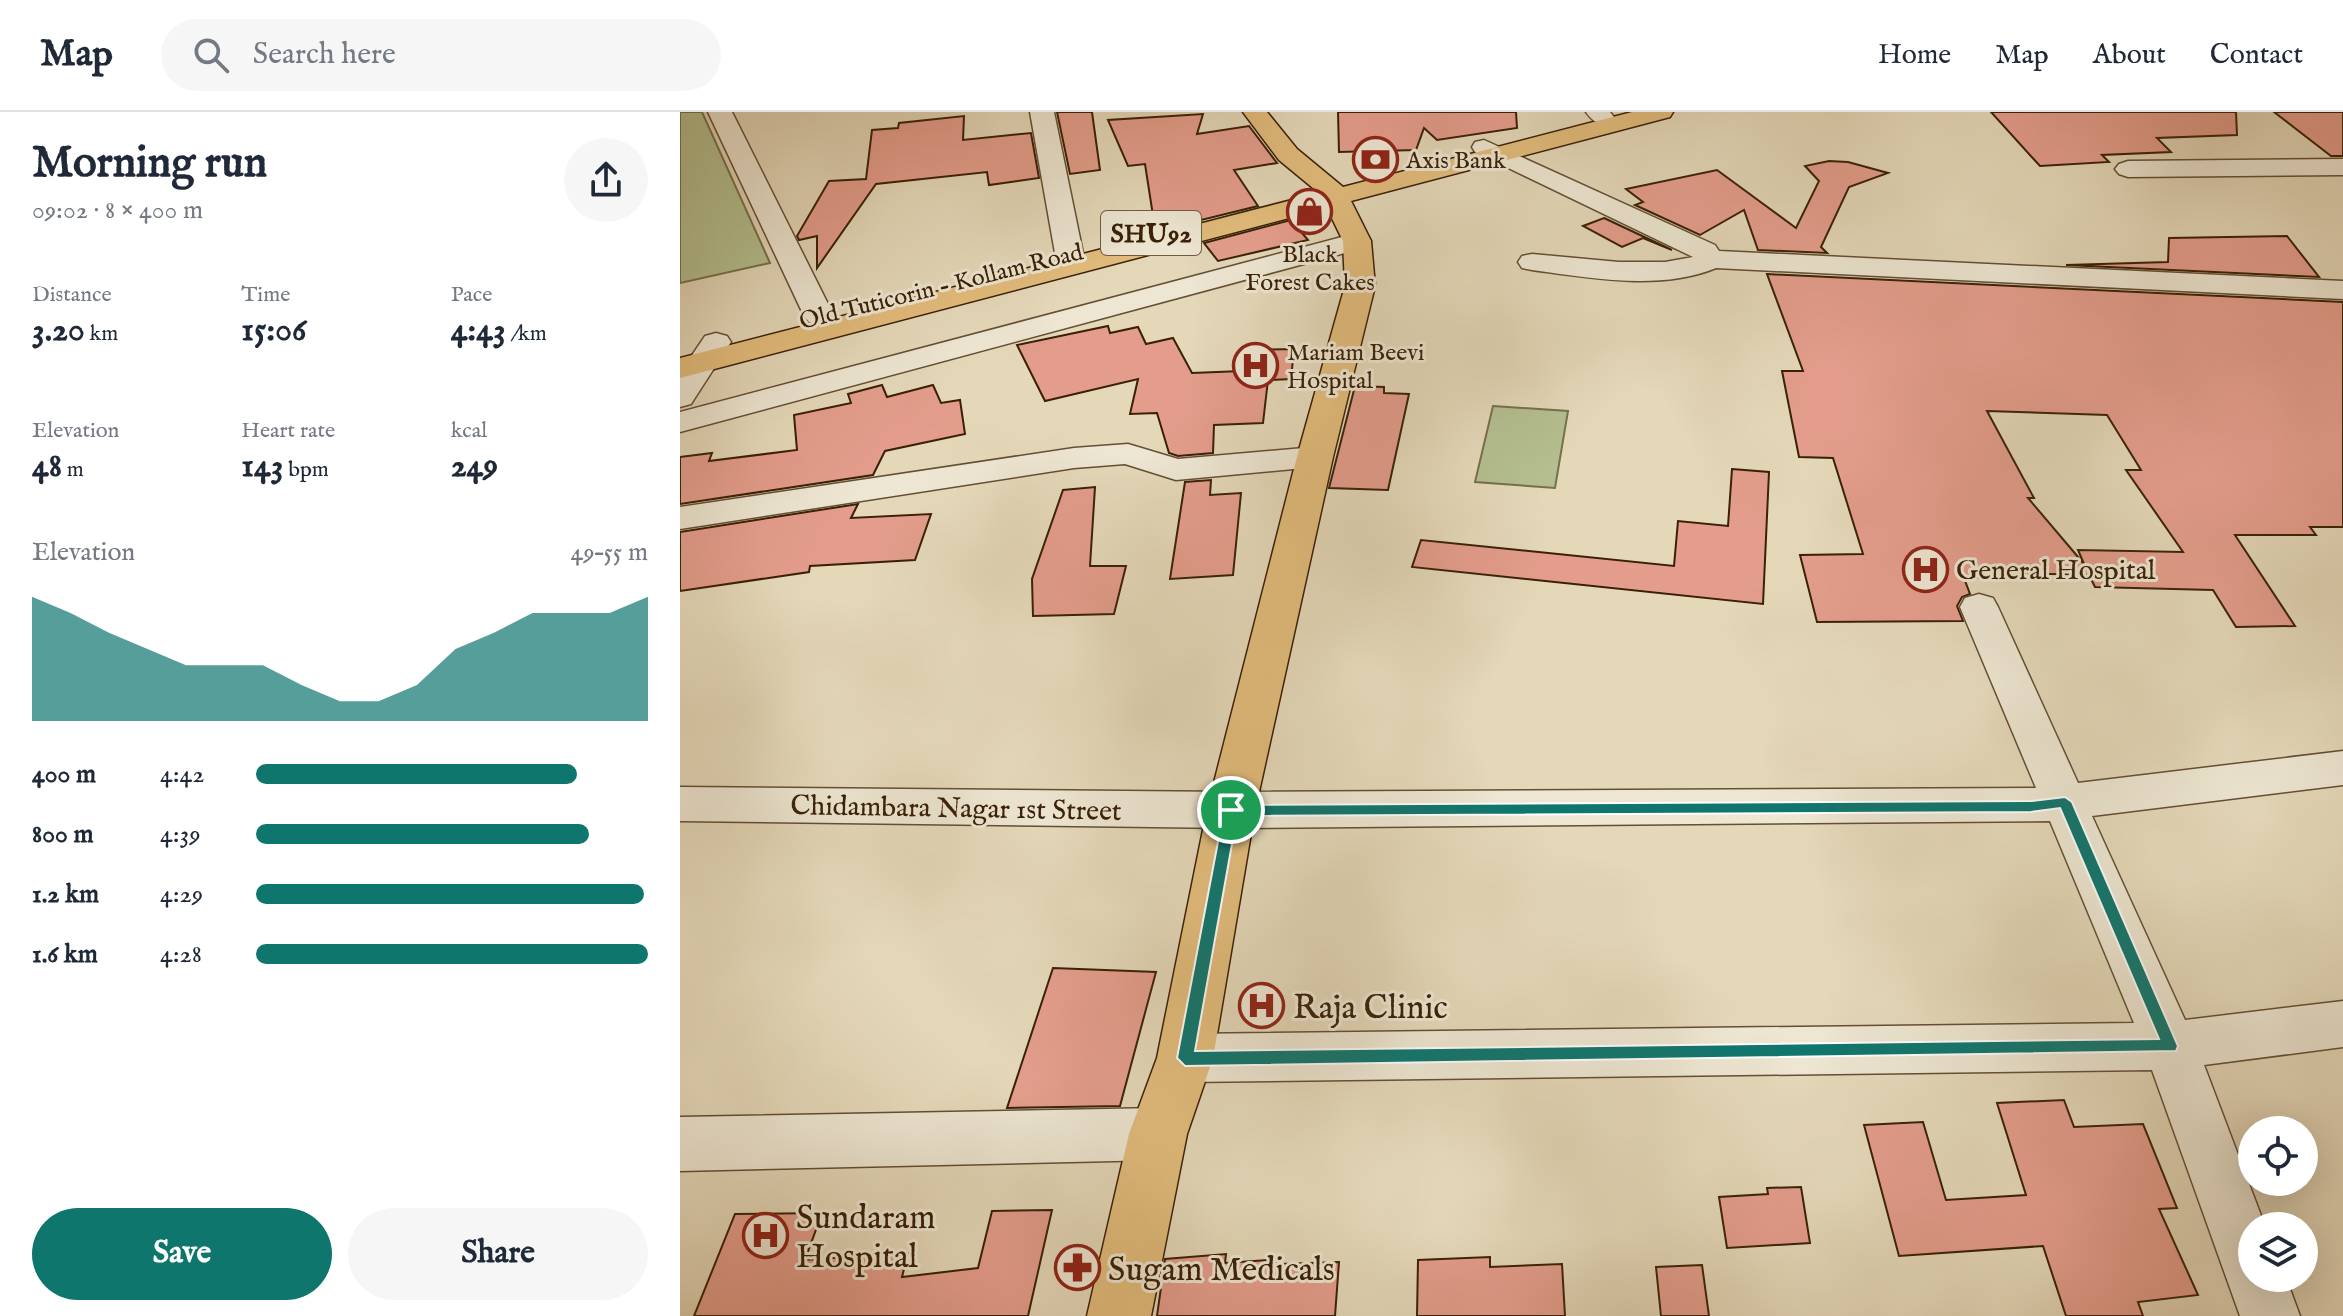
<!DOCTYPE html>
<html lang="en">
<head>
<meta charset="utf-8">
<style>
  body { margin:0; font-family:"IM FELL English",serif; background:#f6f6f7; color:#1f2937; height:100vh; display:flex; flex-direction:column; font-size:30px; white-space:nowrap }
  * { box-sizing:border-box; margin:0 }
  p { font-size:26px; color:#747a83 }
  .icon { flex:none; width:44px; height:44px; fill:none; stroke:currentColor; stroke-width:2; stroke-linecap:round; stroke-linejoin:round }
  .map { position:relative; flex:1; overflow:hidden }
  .panel { display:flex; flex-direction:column; background:#fff; width:680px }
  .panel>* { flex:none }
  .tools { position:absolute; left:1558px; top:1004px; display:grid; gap:16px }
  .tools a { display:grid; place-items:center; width:80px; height:80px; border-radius:50%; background:#fff; box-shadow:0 8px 32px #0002; font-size:40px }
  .pin { position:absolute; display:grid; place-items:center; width:68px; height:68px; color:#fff; margin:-34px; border:4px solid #fff; border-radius:50%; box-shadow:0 2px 8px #0007 }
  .round { display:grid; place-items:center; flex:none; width:84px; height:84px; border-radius:42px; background:#f6f6f7 }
  .overview { display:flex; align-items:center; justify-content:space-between; height:136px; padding:0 32px }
  h1 { font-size:44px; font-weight:700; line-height:60px }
  .figures { display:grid; grid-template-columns:repeat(3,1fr); gap:12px; height:136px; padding:8px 32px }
  .figures div { display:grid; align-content:center }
  .figures b { font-size:34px; font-weight:700 }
  .figures small { font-size:22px; font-weight:400 }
  .figures p { font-size:22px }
  .chart { height:224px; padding:16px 32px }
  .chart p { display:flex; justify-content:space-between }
  .chart svg { width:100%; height:144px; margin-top:8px; fill:#0f766e; opacity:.7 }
  .cta { display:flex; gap:16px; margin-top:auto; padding:16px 32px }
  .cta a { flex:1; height:92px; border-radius:48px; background:#0f766e; color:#fff; font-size:32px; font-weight:700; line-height:92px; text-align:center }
  .cta a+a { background:#f6f6f7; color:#1f2937 }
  ul { padding:0 32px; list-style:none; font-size:26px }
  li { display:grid; grid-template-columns:128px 96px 1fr; align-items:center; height:60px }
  li i { height:20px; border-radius:10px; background:#0f766e }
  header { display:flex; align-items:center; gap:48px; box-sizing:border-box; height:112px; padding:0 40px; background:#fff; border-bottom:2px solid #e0e1e3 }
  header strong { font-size:38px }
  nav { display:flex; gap:44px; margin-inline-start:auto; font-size:28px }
  .search { width:560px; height:72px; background:#f6f6f7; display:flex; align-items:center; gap:20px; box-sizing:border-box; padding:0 28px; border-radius:44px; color:#747a83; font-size:30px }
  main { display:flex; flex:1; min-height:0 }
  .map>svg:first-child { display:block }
  .green { fill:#b4bf90; stroke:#76704c; stroke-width:2 }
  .building { fill:#e49d8c; stroke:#392007; stroke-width:2; fill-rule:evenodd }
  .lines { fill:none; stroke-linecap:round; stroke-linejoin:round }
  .minor-casing { stroke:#644e34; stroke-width:3 }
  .major-casing { stroke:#392007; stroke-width:3 }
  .minor { fill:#ede6d2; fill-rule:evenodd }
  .major { fill:#e2bc7c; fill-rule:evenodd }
  .route { fill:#0f766e; stroke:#fff; stroke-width:2; fill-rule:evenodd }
  .labels { text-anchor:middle; stroke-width:6; stroke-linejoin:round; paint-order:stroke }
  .far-poi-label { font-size:24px; fill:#392007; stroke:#ede6d2; text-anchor:start }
  .far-street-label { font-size:24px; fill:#392007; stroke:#ede6d2 }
  .shield { fill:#ede6d2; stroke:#6f5b44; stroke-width:2 }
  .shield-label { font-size:26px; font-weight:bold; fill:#392007 }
  .poi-label { font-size:28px; fill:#392007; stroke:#ede6d2; text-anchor:start }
  .street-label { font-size:28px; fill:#392007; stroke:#ede6d2 }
  .near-poi-label { font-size:34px; fill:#392007; stroke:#ede6d2; text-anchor:start }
</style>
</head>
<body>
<header>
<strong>Map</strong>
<div class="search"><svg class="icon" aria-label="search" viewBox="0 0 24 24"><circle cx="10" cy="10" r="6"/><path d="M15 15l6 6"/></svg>Search here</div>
<nav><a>Home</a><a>Map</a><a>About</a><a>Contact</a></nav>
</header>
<main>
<section class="panel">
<div class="overview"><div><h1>Morning run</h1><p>09:02 · 8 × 400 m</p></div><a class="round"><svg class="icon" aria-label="share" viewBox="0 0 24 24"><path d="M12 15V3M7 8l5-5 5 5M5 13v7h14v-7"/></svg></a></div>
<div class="figures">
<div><p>Distance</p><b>3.20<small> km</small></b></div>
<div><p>Time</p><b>15:06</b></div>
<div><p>Pace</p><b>4:43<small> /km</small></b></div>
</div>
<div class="figures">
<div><p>Elevation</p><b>48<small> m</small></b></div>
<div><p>Heart rate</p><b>143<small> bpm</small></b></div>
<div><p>kcal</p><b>249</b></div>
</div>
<div class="chart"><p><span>Elevation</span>49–55 m</p>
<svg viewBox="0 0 160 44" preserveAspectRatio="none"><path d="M0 44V6L10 11L20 17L30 22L40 27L50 27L60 27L70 33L80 38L90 38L100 33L110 22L120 17L130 11L140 11L150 11L160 6V44z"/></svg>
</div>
<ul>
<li><b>400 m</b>4:42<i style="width:82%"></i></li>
<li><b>800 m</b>4:39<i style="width:85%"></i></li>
<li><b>1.2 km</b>4:29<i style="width:99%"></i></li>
<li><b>1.6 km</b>4:28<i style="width:100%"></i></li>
</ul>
<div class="cta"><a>Save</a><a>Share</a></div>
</section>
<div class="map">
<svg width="1663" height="1204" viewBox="0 0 1663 1204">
  <rect width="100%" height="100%" fill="#e4d8b9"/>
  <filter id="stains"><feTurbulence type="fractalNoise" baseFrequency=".0025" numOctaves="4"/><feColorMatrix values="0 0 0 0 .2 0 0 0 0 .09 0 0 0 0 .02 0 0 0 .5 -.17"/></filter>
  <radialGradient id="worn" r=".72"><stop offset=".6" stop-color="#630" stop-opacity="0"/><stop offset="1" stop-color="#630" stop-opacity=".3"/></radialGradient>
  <g class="green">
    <path d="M0,0h22l68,151 -90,20z"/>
    <path d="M813,294l75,5 -13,77 -80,-6z"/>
  </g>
  <g class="building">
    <path d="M377,0h35l8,58 -30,4z"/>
    <path d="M658,0h178l1,16 -80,12 -13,-12 -8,22 -77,2z"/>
    <path d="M1311,0h245l1,23 -80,3 14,14 -69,3 7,7 -69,4z"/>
    <path d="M1594,0h69v44h-12z"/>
    <path d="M523,2l-6,20 52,-8 28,37 -43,7 24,36 -69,17 -5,-6 -30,5 -9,-58 -17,2 -20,-46z"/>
    <path d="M284,4l-1,24 68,-7 8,45 -50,7 -2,-13 -111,12 -59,84v-32l-18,4 -2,-4 32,-55 37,-2 6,-49 26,-2 1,-5z"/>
    <path d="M1149,49l19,1 40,11 -39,14 -28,60 6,6 -69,-3 -14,-40 -44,25 -65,-30 8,-3 -17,-13 91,-19 79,58 23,-47 -14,-15z"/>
    <path d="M924,106l68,32 -29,-12 -21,9 -39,-21z"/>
    <path d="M611,108l17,20 -90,21 -14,-18z"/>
    <path d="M1607,124l32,41 -253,-12 102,-3 1,-24z"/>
    <path d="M1087,162l576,28v225h-33l6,8h-81l60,91 -59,1 -23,-37 -118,-3 -6,-12 -74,-2 2,5h-53l6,16 -8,3 -5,9 6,15 -146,1 -17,-67 63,-1 -30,-96 -34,-1 -17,-86h21zM1307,299l120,4 34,55h-15l57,82 -105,-2 6,14 -56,-66h6z"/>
    <path d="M428,214l2,7 28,-6 8,17 27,-6 19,35 50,-2 3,-21 49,-1 -3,30 -23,1 -5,43 -49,2 -1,28 -35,3 -9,-3 -12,-40 -27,1 8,-35 -93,22 -28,-56z"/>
    <path d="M202,273l5,12 46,-12 8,18 19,-3 5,34 -80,17 -12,24 -193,29v-47l32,-4 -3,8 88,-11 -3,-35 57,-12 -3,-9z"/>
    <path d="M675,274l29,1v6l25,1 -21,96 -59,-2z"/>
    <path d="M1052,357l37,3 -6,132 -351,-37 9,-27 253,26 4,-45 50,5z"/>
    <path d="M531,368l-1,15 31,-2 -8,82 -63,4 15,-97z"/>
    <path d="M415,375l-5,79h36l-12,48 -81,2 -1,-37 31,-89z"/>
    <path d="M178,392l-7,14 80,-4 -16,46 -105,6 -1,6 -129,19v-59z"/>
    <path d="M373,856l103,4 -36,134 -113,2z"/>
    <path d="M1384,988l10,27 69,-3 34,84 -18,1 39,86 -60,7 5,14h-77l-23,-70 -144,10 -35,-131 59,-3 23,78 80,-5 -29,-92z"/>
    <path d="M1121,1075l9,56 -83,5 -8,-51 49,-3 -1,-6z"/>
    <path d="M372,1098l-24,106h-334l41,-102 87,-1 -17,47 103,-7 -6,24 76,-9 14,-57z"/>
    <path d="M546,1142l-1,9 56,-4 -1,5 59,-2 -4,54h-178l8,-57z"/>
    <path d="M810,1145v10l72,-3 3,52h-148l1,-56z"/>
    <path d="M1022,1153l7,51h-48l-5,-49z"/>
  </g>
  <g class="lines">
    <defs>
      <g id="minor">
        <path d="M28,0h24l102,204 -5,6 -10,3 -10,-3 -5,-6z"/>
        <path d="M350,0h24l29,141 -4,6 -10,2 -10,-2 -4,-6z"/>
        <path d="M906,0h24l4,5 -4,5c-12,3 -17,0 -24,-10z"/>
        <path d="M804,28l231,105 4,6 624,30v18l-627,-31c-55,23 -126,10 -184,2l-10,-2 -4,-6 4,-6 10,-2 87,8h46l28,-5 -218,-105 -3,-5 3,-5z"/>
        <path d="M1663,47v16l-215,2 -9,-3 -4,-5 4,-5 9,-3z"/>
        <path d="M677,121l10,2 4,6 -4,6 -687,185v-20z"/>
        <path d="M36,221l11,3 4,6 -40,62 -11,3v-34l25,-37z"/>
        <path d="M448,332l50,15 137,-12 12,3 5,7 -5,7 -12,3 -139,13 -51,-16 -51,4 -394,61v-22l394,-59z"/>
        <path d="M1299,482l14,4 5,9 80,176 265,-32v34l-251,31 93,204 158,-19v46l-139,18 61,161h-13v52h34l14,38h-60l-88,-246 -967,12 -19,-7 -7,-17 7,-17 19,-7 949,-11 -84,-202 -819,7 -551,-7v-34l551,5 805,-4 -76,-181 5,-9z"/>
        <path d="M478,996l19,7 8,19 -8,19 -19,7 -478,11v-54z"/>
      </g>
      <path id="major" d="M563,0h24l30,37 46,38 289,-75h41l-3,5 -319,84 20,40 4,45 -42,171 -78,353 -42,248 -26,76 -36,182h-64l42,-182 28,-76 50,-248 90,-353 48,-171 -2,-45 -16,-33 -647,170v-20l639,-165 -40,-33z"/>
    </defs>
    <use href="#minor" class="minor-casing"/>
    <use href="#major" class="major-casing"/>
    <use href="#minor" class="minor"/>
    <use href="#major" class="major"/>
  </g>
  <path class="route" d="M1385,685l7,5 106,244 -2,5 -991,15 -8,-8 47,-248 7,-5 800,-4zM1380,696l99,231 -964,12 42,-235 794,-4z"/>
  <defs>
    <symbol id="bank-ring" viewBox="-11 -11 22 22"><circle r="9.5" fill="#ede6d2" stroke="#8f2418" stroke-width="1.5"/><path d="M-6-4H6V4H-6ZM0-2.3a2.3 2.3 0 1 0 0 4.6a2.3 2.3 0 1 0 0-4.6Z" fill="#8f2418"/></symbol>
    <symbol id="shop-ring" viewBox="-11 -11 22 22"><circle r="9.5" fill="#ede6d2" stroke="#8f2418" stroke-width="1.5"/><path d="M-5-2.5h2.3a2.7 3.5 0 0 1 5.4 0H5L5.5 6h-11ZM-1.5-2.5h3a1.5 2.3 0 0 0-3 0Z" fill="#8f2418"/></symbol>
    <symbol id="hospital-ring" viewBox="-11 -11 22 22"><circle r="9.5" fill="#ede6d2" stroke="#8f2418" stroke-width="1.5"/><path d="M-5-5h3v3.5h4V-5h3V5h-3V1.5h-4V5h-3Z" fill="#8f2418"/></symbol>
    <symbol id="pharmacy-ring" viewBox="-11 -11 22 22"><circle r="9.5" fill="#ede6d2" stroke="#8f2418" stroke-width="1.5"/><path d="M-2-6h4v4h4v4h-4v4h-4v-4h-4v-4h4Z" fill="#8f2418"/></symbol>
  </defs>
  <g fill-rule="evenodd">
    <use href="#bank-ring" x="670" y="22" width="51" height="51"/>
    <use href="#shop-ring" x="604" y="74" width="51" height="51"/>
    <use href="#hospital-ring" x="550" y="228" width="51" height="51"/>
    <use href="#hospital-ring" x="1220" y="432" width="51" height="51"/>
    <use href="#hospital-ring" x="556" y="868" width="51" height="51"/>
    <use href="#hospital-ring" x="60" y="1098" width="51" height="51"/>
    <use href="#pharmacy-ring" x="372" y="1130" width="51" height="51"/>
  </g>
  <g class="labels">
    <g class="far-poi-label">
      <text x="726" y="56">Axis Bank</text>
      <text x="630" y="150" text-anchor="middle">Black<tspan x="630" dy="28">Forest Cakes</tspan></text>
      <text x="607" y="248">Mariam Beevi<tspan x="607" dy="28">Hospital</tspan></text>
    </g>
    <g class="far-street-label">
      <text transform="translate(261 174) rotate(-14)" y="8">Old Tuticorin - Kollam Road</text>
    </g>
    <rect class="shield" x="421" y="99" width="100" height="44" rx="6"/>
    <g class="shield-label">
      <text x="471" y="130">SHU92</text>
    </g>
    <g class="poi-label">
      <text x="1276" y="467">General Hospital</text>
    </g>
    <g class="street-label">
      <text transform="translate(276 695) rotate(1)" y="10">Chidambara Nagar 1st Street</text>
    </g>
    <g class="near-poi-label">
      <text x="613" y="906">Raja Clinic</text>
      <text x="116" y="1116">Sundaram<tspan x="116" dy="39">Hospital</tspan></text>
      <text x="428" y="1168">Sugam Medicals</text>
    </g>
  </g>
  <rect width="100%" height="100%" filter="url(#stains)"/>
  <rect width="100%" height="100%" fill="url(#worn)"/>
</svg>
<div class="tools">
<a><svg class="icon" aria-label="locate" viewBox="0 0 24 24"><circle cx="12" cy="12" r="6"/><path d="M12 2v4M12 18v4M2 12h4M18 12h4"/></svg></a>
<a><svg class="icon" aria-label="layers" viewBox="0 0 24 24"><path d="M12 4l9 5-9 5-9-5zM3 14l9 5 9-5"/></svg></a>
</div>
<div class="pin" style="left:551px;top:698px;background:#1e9e55"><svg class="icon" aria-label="arrive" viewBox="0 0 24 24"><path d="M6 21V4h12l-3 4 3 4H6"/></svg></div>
</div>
</main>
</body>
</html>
